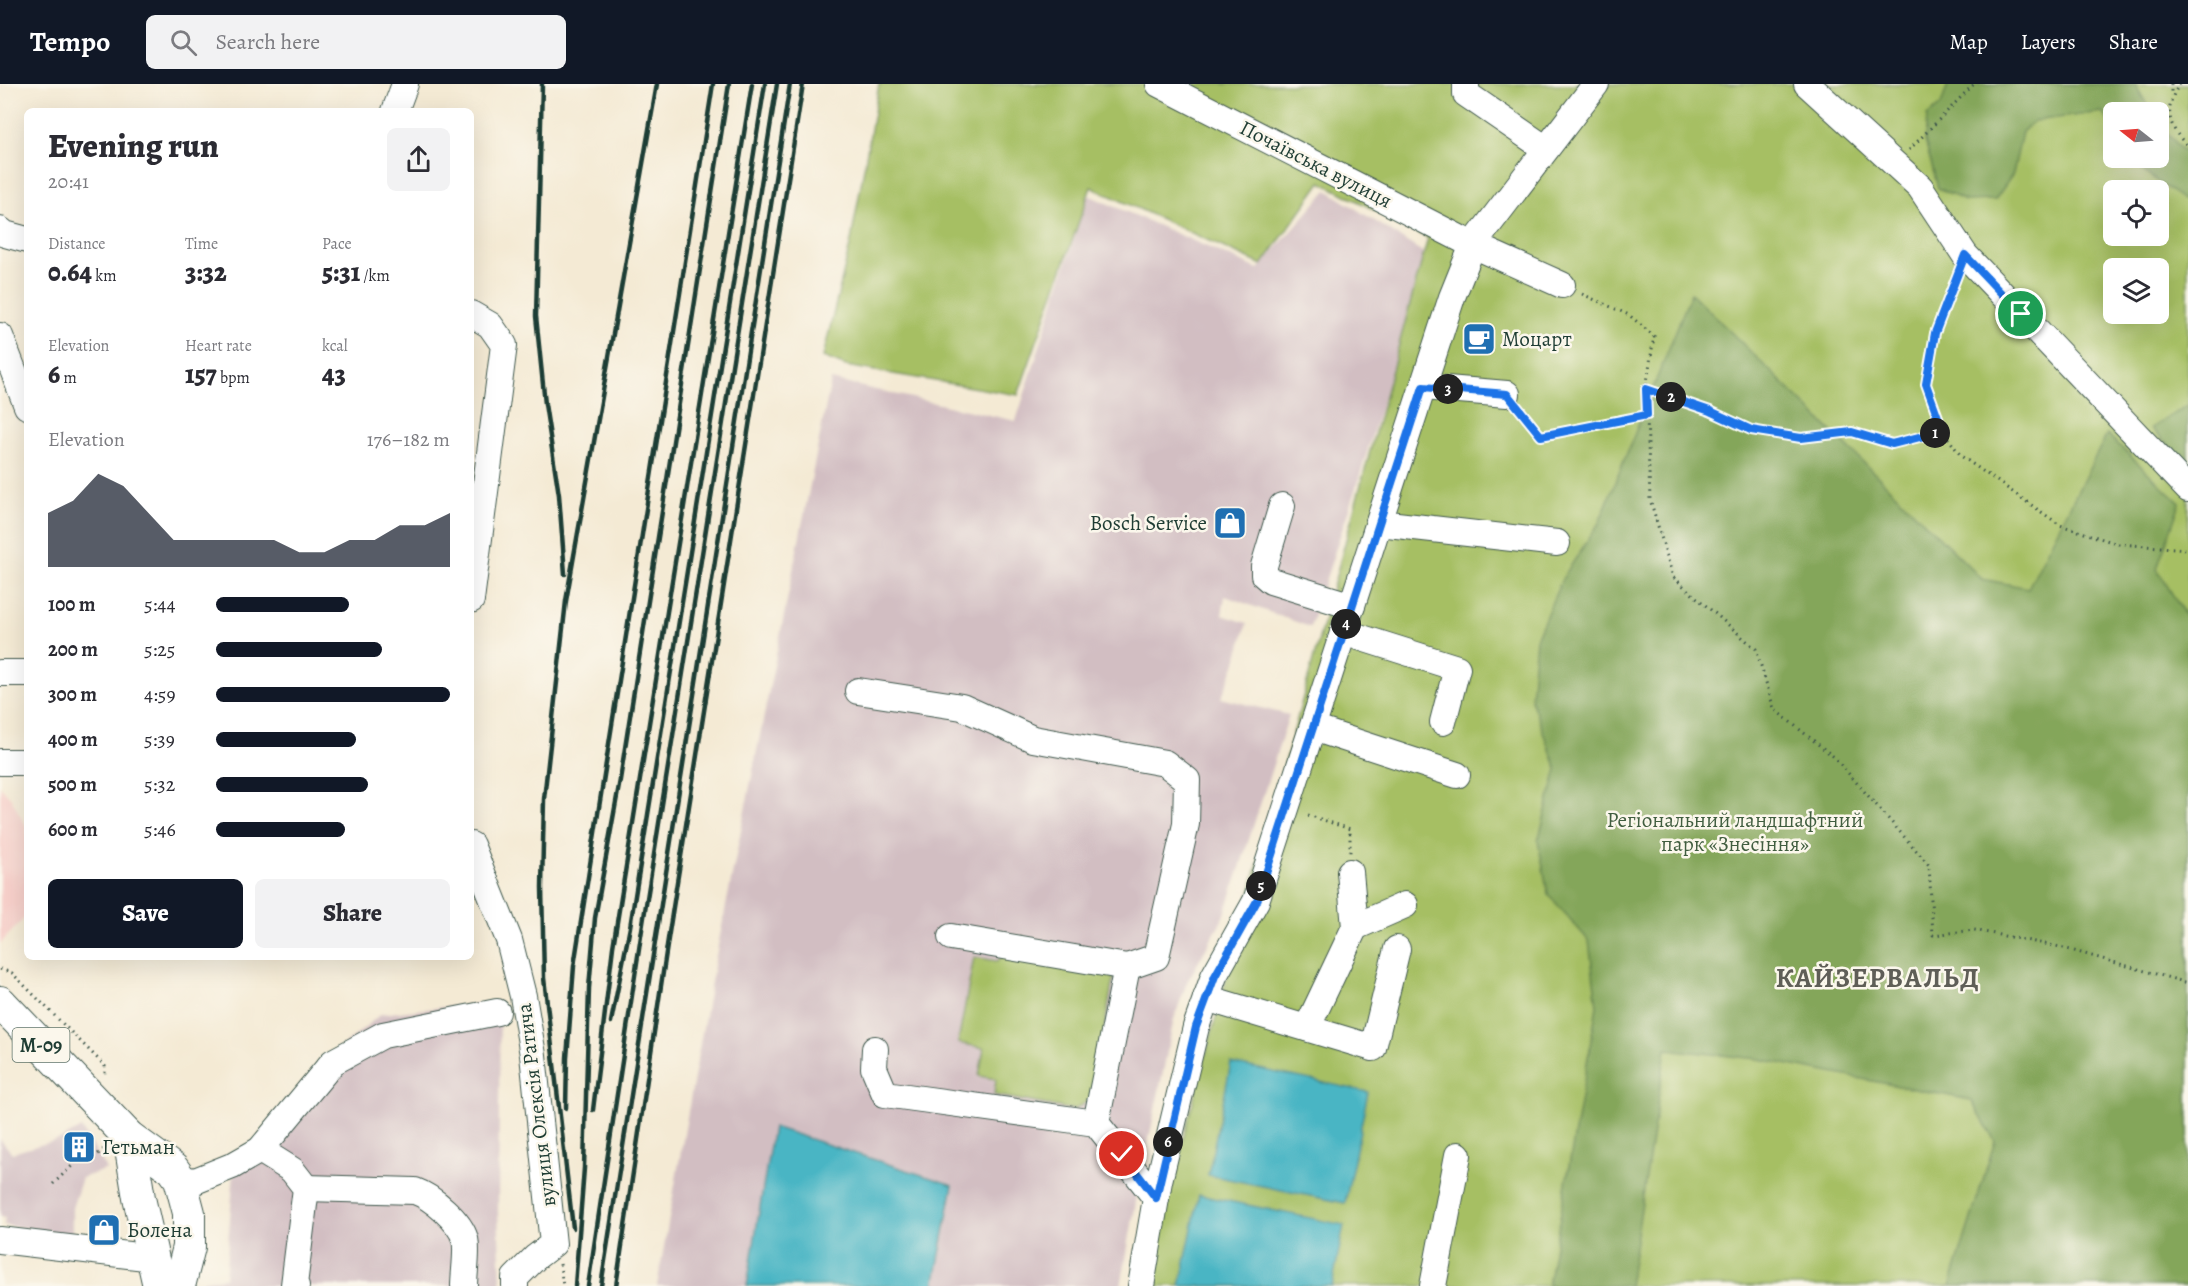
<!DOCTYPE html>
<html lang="en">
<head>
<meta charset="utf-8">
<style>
  body { margin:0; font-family:Alegreya,serif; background:#f2f2f3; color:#2b2b33; height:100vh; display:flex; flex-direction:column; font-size:22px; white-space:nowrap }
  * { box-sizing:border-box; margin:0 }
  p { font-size:20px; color:#7c7c81 }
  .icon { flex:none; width:33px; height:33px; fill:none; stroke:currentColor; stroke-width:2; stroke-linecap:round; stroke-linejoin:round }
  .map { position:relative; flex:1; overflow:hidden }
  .panel { position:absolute; left:24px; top:24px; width:450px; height:852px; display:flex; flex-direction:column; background:#fff; border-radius:9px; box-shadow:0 6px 24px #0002 }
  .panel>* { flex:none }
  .needle { width:39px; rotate:287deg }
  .fabs { position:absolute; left:2103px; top:18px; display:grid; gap:12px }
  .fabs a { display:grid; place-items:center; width:66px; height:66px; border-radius:9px; background:#fff; box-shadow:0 6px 24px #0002; font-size:30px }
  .pin { position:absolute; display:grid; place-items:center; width:51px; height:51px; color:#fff; margin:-26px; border:3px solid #fff; border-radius:50%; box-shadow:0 2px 6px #0007 }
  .km { position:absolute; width:30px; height:30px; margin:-15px; border-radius:50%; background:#222; color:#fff; font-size:16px; line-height:30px; text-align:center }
  .round { display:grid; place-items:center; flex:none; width:63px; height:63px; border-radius:9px; background:#f2f2f3 }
  .headline { display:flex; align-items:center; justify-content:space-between; height:102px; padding:0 24px }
  h1 { font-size:33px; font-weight:800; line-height:45px }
  .figures { display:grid; grid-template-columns:repeat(3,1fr); gap:9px; height:102px; padding:6px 24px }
  .figures div { display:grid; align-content:center }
  .figures b { font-size:26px; font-weight:800 }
  .figures small { font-size:16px; font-weight:400 }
  .figures p { font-size:16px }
  .chart { height:168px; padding:12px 24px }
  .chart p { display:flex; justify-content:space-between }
  .chart svg { width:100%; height:108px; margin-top:6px; fill:#111827; opacity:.7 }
  .button { display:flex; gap:12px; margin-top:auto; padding:12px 24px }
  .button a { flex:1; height:69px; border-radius:9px; background:#111827; color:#fff; font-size:24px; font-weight:800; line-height:69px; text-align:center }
  .button a+a { background:#f2f2f3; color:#2b2b33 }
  ul { padding:0 24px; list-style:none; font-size:20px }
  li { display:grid; grid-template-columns:96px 72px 1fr; align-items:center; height:45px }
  li i { height:15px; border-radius:8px; background:#111827 }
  header { display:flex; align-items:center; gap:36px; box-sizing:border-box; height:84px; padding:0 30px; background:#111827; color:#fff }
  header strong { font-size:28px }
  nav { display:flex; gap:33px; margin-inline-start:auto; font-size:21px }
  .search { width:420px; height:54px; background:#f2f2f3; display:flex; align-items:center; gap:15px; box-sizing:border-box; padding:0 21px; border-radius:9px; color:#7c7c81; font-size:22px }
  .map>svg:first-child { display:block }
  .built { fill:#f7d0ca }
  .industrial { fill:#d2bec2 }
  .green { fill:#a6bf64; stroke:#627e4c; stroke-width:1.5; fill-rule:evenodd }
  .forest { fill:#84a65a; stroke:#527247; stroke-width:1.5 }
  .water { fill:#48b5c4; stroke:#34797c; stroke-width:1.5 }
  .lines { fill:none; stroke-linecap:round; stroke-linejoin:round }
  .minor-casing { stroke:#3f574c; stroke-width:28 }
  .major-casing { stroke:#3f574c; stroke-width:34 }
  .path { stroke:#3f574c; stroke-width:3; stroke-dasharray:1.5 4.5; stroke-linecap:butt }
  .minor { stroke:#fff; stroke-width:26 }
  .major { stroke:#fff; stroke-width:32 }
  .rail { stroke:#1f3d34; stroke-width:4.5 }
  .route-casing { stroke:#fff; stroke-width:12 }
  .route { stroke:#1a73e8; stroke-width:8 }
  .labels { text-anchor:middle; stroke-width:5; stroke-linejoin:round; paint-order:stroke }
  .shield { fill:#fbf7ec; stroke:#61756b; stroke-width:1.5 }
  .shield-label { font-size:20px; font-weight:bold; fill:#1f3d34 }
  .street-label { font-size:21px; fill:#1f3d34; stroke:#fbf7ec }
  .poi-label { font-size:21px; fill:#1f3d34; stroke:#fbf7ec; text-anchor:start }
  .park-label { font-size:21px; fill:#415e40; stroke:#fbf7ec }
  .district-label { font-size:27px; font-weight:bold; letter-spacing:1.5px; fill:#5f5e57; stroke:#fbf7ec }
</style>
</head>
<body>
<header>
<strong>Tempo</strong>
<div class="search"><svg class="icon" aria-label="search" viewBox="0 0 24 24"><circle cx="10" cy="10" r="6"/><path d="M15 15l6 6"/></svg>Search here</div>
<nav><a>Map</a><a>Layers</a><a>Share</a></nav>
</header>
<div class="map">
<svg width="2188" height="1202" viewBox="0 0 2188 1202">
  <rect width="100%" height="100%" fill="#fbf7ec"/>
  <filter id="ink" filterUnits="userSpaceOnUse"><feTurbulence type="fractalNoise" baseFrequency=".0167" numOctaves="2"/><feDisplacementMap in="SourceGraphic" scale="12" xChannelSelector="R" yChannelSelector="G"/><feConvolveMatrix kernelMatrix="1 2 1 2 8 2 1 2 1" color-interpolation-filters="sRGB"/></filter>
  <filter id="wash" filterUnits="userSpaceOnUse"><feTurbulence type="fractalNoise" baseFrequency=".008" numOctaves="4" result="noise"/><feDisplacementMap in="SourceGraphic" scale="24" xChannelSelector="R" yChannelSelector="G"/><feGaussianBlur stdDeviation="1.35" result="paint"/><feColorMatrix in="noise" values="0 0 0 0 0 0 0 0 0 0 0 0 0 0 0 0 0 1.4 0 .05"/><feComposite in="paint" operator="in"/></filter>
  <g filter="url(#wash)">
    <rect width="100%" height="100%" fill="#f4ead4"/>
    <path class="built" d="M0,702l11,12 16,30v87l-27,29z"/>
    <g class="industrial">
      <path d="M1327,106l100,65 -68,223 -49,149 -85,-31 -3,19 25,8 -12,42 -14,33 68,17 -65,202 -37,65 -13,37 -37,177 -16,90h-464l56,-315 118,-591 185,41 72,-226 170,74z"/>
      <path d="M500,917l-2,210 3,75h-299l2,-6 21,-2 9,-107 103,-120 44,-37z"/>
      <path d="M81,1044l26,41 -25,9 -10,30v27l-68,-10 1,-7 -5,-1v-78l12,14 49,-14z"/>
    </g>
    <g class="green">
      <path d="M879,0h1309v1202h-1041l14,-67 267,-981 -107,-56 -59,83 -171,-78 -73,208 -172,-29 -23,-9 28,-116zM2114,28h44v46h-44zM2114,106h44v46h-44zM2114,184h44v46h-44z"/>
      <path d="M1004,871l110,19 -22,124 -18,12 -80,-15 2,-16 -17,-3 5,-28 -26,-5 16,-86 23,4z"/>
    </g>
    <g class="forest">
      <path d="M1948,0h187l16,28h-37l-1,14 -11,-14 -68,9 -12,11 -9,42 -18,26 -30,1 -27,-13 -13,-47 2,-25 14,-11z"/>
      <path d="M2159,39l29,34v43h-5l-58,-42h33z"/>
      <path d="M1691,209l291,286 46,9 79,-154 73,69 -23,66 31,51v666h-238l45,-145 -24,-41 -213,-41 -92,-10 -37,237h-81l49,-280 -8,-65 -41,-47 -10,-53 19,-72 -26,-69 5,-61 26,-60 37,-56z"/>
      <path d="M2188,321v62l-37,-39z"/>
    </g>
    <g class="water">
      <path d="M1231,979l137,29 -23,111 -137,-28z"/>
      <path d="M773,1043l180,58 -19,101h-187z"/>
      <path d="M1199,1111l145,30 -12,61h-152z"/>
    </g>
  </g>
  <g filter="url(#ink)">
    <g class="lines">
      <defs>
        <g id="minor">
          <path d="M1159,0l314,161 89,40"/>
          <path d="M1466,0v10l80,55"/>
          <path d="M1807,0l113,103 45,68 223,234"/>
          <path d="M395,27l10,-27"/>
          <path d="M0,146l5,4 22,6"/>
          <path d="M471,230l19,11 14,20 -33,255"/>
          <path d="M0,252l27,70"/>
          <path d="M1423,303l84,7"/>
          <path d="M1282,422l-18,60v9l7,6 81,25"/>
          <path d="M1379,439l178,20"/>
          <path d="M1343,548l114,36 -14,54"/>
          <path d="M0,589h27"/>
          <path d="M858,607l104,16 71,32 132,24 22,17 -1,44 -30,133 -29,10 -31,156"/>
          <path d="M1313,644l144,47"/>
          <path d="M0,678h27"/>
          <path d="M471,761l38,95 14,56 10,59 20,189 -17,13 -21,21v8"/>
          <path d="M1355,843l50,-22"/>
          <path d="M951,853l176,30"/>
          <path d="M1206,914l167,50 24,-99"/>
          <path d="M1307,944l48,-101 -5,-55"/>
          <path d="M875,965l-1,19 11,26 211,29 60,75"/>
          <path d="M260,1066l32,20 14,18 -12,97 2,1"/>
          <path d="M180,1095l15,2 37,-15 28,-16 73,-88 50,-27 114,-23"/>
          <path d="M306,1104l109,3c17,6 45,30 50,48 3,11 -1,34 -1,47"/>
          <path d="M0,1156l154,18"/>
          <path d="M1141,1202l18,-105 37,-154 18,-51 42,-75 196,-604 21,-52 123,-161"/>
          <path d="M1433,1202l25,-131"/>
        </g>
        <g id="major">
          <path d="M0,918l129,135 44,32 7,10 9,34v34l-10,39"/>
          <path d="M129,1053l10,61 20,88"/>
        </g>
      </defs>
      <use href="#minor" class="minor-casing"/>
      <use href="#major" class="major-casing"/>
      <g class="path">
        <path d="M2171,0v9"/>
        <path d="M2180,0c-17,23 -12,44 8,62"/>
        <path d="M1909,66l65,-66"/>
        <path d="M1582,210l47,21 25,21 -8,53 4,110 23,78 83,72 18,60 60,48 95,108 4,70 41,-5 86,17 128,36"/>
        <path d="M1646,305l64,22 41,19 50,9 51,-7 40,12 51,-13 18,25 99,69 58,19 70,5"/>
        <path d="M1520,326l21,26 106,-21"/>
        <path d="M1943,347l-17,-47 9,-51 21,-54"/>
        <path d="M1308,731l42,14v24"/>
        <path d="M0,885l12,4 93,93v9"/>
        <path d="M98,1070l7,-6"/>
        <path d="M53,1100l21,-20"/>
        <path d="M560,1180l3,22"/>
      </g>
      <use href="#minor" class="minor"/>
      <use href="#major" class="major"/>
      <g class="rail">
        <path d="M542,0l-6,232 9,88 14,91 6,79"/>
        <path d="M611,938l19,-95 135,-843"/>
        <path d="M566,1024l1,-50 7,-92 139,-882"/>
        <path d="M593,1026l20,-163 139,-863"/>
        <path d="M573,1144l-29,-250 -2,-91 2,-88 22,-198 91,-517"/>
        <path d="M575,1202l9,-118 5,-180 6,-70 25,-138 109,-696"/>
        <path d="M588,1202l53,-350 136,-852"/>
        <path d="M601,1202l189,-1202"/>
        <path d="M616,1202l52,-347 135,-855"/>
      </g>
    </g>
  </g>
  <g class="lines" filter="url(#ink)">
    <defs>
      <path id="route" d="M1122,1070l34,44 40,-171 19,-51 42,-75 166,-514 84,7 34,42 106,-21 -1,-26 64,22 41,19 50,8 51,-6 40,12 51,-13 -17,-47 9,-51 30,-78 56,59"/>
    </defs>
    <use href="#route" class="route-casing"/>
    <use href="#route" class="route"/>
  </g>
  <defs>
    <symbol id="cafe-square" viewBox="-11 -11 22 22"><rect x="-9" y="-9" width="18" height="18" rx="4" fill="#1f6fb2" stroke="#fbf7ec"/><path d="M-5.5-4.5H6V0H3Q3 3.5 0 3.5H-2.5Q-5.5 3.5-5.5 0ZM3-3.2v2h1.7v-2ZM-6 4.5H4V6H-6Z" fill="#fff"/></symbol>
    <symbol id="shop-square" viewBox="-11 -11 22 22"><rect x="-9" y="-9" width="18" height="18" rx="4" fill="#1f6fb2" stroke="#fbf7ec"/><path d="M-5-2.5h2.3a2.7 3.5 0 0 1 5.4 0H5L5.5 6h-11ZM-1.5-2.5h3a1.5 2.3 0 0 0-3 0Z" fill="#fff"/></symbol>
    <symbol id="building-square" viewBox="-11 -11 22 22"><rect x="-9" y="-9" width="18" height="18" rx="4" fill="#1f6fb2" stroke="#fbf7ec"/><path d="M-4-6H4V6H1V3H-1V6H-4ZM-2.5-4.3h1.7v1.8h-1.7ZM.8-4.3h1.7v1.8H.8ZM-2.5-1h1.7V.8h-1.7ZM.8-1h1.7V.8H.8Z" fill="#fff"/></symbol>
  </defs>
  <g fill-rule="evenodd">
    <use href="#cafe-square" x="1460" y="236" width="38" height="38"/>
    <use href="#shop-square" x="1211" y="420" width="38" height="38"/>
    <use href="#building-square" x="60" y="1044" width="38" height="38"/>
    <use href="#shop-square" x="85" y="1127" width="38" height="38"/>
  </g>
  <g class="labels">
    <rect class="shield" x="12.5" y="944" width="57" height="34" rx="4.5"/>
    <g class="shield-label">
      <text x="41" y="968">М-09</text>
    </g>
    <g class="street-label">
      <text transform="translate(1316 80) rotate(27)" y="7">Почаївська вулиця</text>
      <text transform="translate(536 1021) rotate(-97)" y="7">вулиця Олексія Ратича</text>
    </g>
    <g class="poi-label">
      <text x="1502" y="262">Моцарт</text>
      <text x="1207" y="446" text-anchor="end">Bosch Service</text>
      <text x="102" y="1070">Гетьман</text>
      <text x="127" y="1153">Болена</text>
    </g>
    <g class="park-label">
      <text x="1735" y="743">Регіональний ландшафтний<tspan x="1735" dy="24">парк «Знесіння»</tspan></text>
    </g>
    <g class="district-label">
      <text x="1878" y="903">КАЙЗЕРВАЛЬД</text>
    </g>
  </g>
</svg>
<div class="fabs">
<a><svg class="needle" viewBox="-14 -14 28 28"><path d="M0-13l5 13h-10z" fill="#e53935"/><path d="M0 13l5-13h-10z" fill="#7c7c81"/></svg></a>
<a><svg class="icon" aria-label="locate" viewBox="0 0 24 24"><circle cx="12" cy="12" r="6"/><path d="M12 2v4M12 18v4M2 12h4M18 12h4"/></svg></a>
<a><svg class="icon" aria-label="layers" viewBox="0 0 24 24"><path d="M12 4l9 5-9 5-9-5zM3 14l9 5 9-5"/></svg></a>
</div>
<div class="pin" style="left:2021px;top:230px;background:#1e9e55"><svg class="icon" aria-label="arrive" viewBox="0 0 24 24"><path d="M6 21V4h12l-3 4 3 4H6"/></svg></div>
<div class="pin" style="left:1122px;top:1070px;background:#d93025"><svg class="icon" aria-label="check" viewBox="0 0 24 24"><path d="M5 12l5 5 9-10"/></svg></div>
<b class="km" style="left:1935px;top:349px">1</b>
<b class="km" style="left:1671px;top:313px">2</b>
<b class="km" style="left:1448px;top:305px">3</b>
<b class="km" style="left:1346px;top:540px">4</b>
<b class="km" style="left:1261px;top:802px">5</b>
<b class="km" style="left:1168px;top:1058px">6</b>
<section class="panel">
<div class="headline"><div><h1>Evening run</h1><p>20:41</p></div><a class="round"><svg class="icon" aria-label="share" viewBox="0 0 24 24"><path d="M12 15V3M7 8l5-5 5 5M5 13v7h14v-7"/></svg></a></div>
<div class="figures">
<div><p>Distance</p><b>0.64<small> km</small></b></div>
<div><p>Time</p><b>3:32</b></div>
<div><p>Pace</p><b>5:31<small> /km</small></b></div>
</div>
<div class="figures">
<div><p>Elevation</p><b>6<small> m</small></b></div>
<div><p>Heart rate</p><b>157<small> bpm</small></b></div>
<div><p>kcal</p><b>43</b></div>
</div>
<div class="chart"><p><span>Elevation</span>176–182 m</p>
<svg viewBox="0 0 160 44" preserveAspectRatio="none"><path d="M0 44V22L10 17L20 6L30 11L40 22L50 33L60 33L70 33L80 33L90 33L100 38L110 38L120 33L130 33L140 27L150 27L160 22V44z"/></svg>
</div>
<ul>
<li><b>100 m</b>5:44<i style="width:57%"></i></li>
<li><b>200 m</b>5:25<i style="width:71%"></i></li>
<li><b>300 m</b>4:59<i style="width:100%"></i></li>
<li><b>400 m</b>5:39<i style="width:60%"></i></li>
<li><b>500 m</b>5:32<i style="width:65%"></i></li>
<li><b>600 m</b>5:46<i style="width:55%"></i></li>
</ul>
<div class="button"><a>Save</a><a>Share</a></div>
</section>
</div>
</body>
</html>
